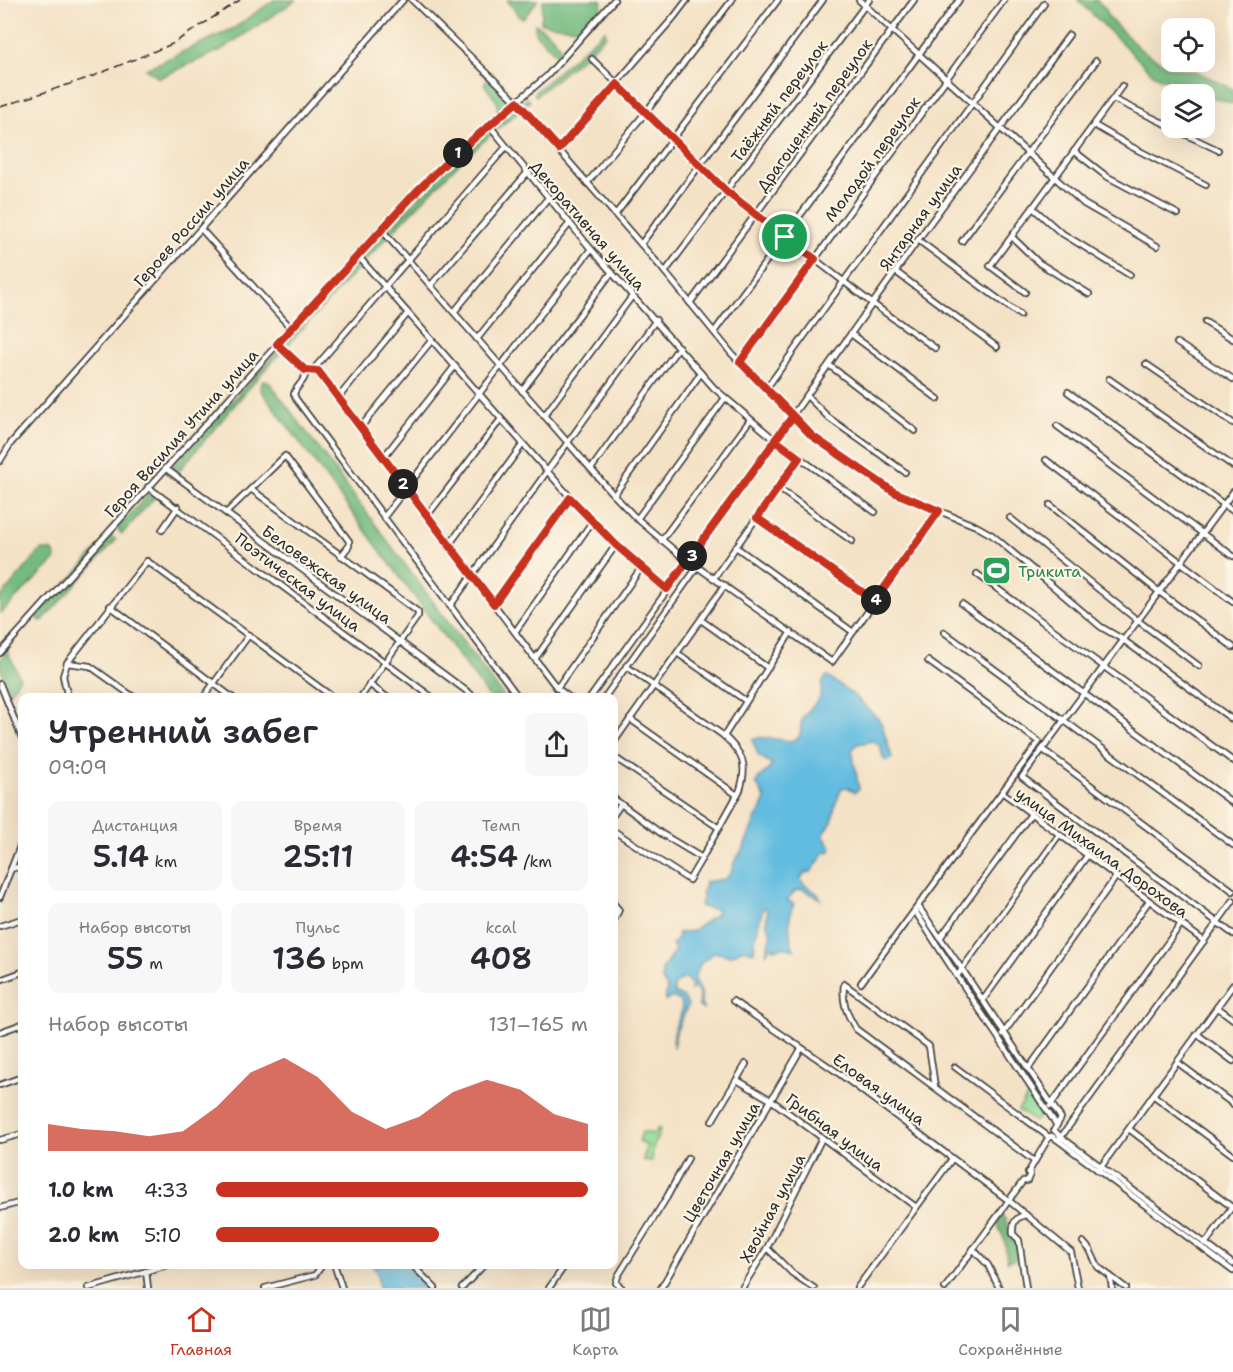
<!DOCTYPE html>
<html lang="ru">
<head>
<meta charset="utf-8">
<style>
  body { margin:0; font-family:"Shantell Sans",sans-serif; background:#f7f7f7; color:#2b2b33; height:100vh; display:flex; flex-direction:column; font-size:22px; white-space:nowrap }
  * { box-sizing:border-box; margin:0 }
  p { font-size:20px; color:#7c7c81 }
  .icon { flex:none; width:33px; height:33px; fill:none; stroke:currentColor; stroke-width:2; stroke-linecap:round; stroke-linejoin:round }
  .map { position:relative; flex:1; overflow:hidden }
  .details { position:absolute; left:18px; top:693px; width:600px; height:576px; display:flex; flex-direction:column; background:#fff; border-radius:12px; box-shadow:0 6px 24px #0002 }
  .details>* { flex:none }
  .fabs { position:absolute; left:1161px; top:18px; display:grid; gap:12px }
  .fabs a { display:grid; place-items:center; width:54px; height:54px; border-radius:12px; background:#fff; box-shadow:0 6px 24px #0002; font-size:30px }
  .pin { position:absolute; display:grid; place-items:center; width:51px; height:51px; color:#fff; margin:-26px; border:3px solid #fff; border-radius:50%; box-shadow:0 2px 6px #0007 }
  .km { position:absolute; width:30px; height:30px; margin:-15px; border-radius:50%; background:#222; color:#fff; font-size:16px; line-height:30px; text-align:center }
  .round { display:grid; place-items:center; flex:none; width:63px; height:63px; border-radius:12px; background:#f7f7f7 }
  .head { display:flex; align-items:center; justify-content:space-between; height:102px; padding:0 30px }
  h1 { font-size:33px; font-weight:600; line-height:45px }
  .figures { display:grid; grid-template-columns:repeat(3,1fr); gap:9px; height:102px; padding:6px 30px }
  .figures div { display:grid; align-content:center; border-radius:12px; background:#f7f7f7; text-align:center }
  .figures b { font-size:30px; font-weight:600 }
  .figures small { font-size:16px; font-weight:400 }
  .figures p { font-size:16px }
  .chart { height:168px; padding:12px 30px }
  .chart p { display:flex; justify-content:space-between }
  .chart svg { width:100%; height:108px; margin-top:6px; fill:#c8321e; opacity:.7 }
  ul { padding:0 30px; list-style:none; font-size:20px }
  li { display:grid; grid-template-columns:96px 72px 1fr; align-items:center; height:45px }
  li i { height:15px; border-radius:8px; background:#c8321e }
  .tab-bar { display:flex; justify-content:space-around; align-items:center; height:84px; border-top:2px solid #e1e1e2; background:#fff; font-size:16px; color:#7c7c81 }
  .tab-bar a { display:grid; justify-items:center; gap:3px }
  .tab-bar .active { color:#c8321e }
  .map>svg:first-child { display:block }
  .green { fill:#91db98; stroke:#5e8362; stroke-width:1.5 }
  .forest { fill:#74bb80; stroke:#507356; stroke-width:1.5 }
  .water { fill:#62bce0; stroke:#467486; stroke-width:1.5 }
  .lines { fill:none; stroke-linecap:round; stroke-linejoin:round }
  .minor-casing { stroke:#494642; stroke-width:8 }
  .minor { stroke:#fff; stroke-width:4.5 }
  .rail { stroke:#2b2b2b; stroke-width:1.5; stroke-dasharray:9 4.5; stroke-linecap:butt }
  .route-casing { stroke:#fff; stroke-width:12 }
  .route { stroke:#c8321e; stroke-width:8 }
  .labels { text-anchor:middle; stroke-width:4.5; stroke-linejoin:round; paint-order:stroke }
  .street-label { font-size:16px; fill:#2b2b2b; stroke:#fcf5e5 }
  .leisure-label { font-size:16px; fill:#27864d; stroke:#fcf5e5; text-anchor:start }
</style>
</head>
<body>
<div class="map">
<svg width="1233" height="1288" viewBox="0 0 1233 1288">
  <rect width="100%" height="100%" fill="#fcf5e5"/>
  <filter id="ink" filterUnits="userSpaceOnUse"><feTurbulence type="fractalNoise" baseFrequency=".0167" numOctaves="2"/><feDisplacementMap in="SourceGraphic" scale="12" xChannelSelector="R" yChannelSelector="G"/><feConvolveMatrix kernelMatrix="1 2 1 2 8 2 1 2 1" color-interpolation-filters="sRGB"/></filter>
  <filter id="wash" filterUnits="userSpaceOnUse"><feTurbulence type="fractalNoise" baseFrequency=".008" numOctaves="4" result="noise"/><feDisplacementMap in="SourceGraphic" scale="24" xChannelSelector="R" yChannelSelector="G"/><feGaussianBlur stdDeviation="1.35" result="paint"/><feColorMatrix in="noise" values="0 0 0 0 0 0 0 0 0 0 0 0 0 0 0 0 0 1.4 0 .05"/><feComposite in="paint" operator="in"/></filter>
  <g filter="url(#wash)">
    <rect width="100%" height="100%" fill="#f4e2c6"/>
    <g class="green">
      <path d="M1030,1092l7,11 -3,4 7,7 -6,8 -17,-12z"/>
      <path d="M657,1129h3c-1,7 -2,8 -5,13 -3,6 -2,13 -3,19l-9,-1 4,-15 -8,-4 3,-9 13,2z"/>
    </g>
    <g class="forest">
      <path d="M274,0h22l-75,50 -62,28 -13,-9 88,-41z"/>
      <path d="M507,0h31l-14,18 -4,-1z"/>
      <path d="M543,0h58c2,6 0,8 -2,14 -9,21 -41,12 -58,9z"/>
      <path d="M1078,0h18l10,9 2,8 33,33 28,17 28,5 36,17v15l-24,-8 -20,-13 -27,-4 -8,-4z"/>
      <path d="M535,24c14,8 23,16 28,31l-4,2 -24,-24z"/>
      <path d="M605,30l1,5 -16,16 -54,45 -2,-3z"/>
      <path d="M489,77l19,22 5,1 9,-10 3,2 -27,22 -1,-12 -13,-18z"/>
      <path d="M527,98l3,3 -69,60 -86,89 -115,125 -84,99 -6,-5 202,-223 86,-90z"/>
      <path d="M264,380l5,2 235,315h-15l-229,-308v-3z"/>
      <path d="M150,492l5,5 -33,37 -5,-5z"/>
      <path d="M110,535l6,5 -74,81 -6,-3z"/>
      <path d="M41,550l12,1 3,8 -56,55v-16z"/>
      <path d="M8,652l12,26 -10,14 -10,-25v-8z"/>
      <path d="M1001,1215l4,4 7,21 4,1 2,18 -11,2c-1,-7 -1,-15 -3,-22 -3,-9 -10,-14 -3,-24z"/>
    </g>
    <g class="water">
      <path d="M827,676l29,21 25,25 11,36 -3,2h-5l-5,-16 -6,-3 -16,3 -5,6 7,39 -4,3 -8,-5 -5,1 -7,17 -3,17 -8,11 -1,3 9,12 -1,3 -6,1 -14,20 -6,1 -4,5 1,5 16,11 3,5 -19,-10 -7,2 -8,9 7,4c-7,12 -5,33 0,46l-11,-3 -5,2 -3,-1 -2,2 1,-3 -3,-1 -5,8 5,-22 -4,-7v-16l-4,-1 -8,31 -1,13 -11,-3 -13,7 -15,-4 -14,11 -7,14 7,15v13l3,5 -5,-3v-13l-5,-7 -3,3 1,-6 -4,-2 -1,-4 -7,2 -6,6v7l10,5 4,7 -12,27 -3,16c0,-5 1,-14 2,-20 3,-10 10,-16 5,-27l-8,-4 -7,4 2,-13 -5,-7v-11l13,-20 -3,-6 7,-8 -2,-3 15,-2 24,-17 1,-2 -2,-3 -14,-2 -1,-4 4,-7 -3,-2 3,-5 1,-7 20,-3 6,-6 3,-10 10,-16 11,-27 8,-13 2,-9 -9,-15c3,-9 12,-9 16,-19l-13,-8 -7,-16c13,-7 37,6 46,-2 5,-6 1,-12 4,-18 4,-9 13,-14 18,-23 3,-8 0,-16 7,-21z"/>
      <path d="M372,1265h32l26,23h-51l-2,-17z"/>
    </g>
  </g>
  <g filter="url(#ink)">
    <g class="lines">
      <defs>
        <g id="minor">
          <path d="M412,0l105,102 143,164 72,88 80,82 81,56 83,34 16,9 109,92 21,12 111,81"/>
          <path d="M859,0l225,204 73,42"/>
          <path d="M592,59l135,133 146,112 62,44"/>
          <path d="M1113,99l59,28"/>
          <path d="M489,125l102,124 123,139 61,52 100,72"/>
          <path d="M1094,125l36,21 76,39"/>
          <path d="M1172,128l46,22"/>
          <path d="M559,149l115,-132 13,-17"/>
          <path d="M1074,151l32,25 72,38"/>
          <path d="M587,183l59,-71 86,-112"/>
          <path d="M1033,208l27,24 70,43"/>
          <path d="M615,215l163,-215"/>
          <path d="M201,229l90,99"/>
          <path d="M381,229l230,263 23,24 54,46"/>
          <path d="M1012,237l27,26 50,31"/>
          <path d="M918,240l102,75"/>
          <path d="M962,241l134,-180"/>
          <path d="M641,244l182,-244"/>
          <path d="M357,255l235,267 49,46 26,21"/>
          <path d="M665,272l204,-272"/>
          <path d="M896,272l101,75"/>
          <path d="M431,285l96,-112"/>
          <path d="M1025,292l-35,-26 132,-180"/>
          <path d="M690,303l224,-303"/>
          <path d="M454,312l94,-114"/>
          <path d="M1205,322l28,17"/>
          <path d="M714,332l245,-332"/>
          <path d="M851,334l87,65"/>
          <path d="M477,339l93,-116"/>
          <path d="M1177,343l56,36"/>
          <path d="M277,344l28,26c3,10 -9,15 -11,24l2,5 223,299"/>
          <path d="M740,362l264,-362"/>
          <path d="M1146,364l87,59"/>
          <path d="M829,365l86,66"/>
          <path d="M305,370l13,1 239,317 13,10"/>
          <path d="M312,371l194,-224"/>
          <path d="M1109,379l124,87"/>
          <path d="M766,389l278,-385"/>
          <path d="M522,391l90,-119"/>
          <path d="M1068,392l165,119"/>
          <path d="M807,396l22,22 76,54"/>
          <path d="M338,398l70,-85"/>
          <path d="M544,416l89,-121"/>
          <path d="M1057,426l176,130"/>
          <path d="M360,428l72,-88"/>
          <path d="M383,458l72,-92"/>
          <path d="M1046,460l187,142"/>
          <path d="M0,461l11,-18 392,-443"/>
          <path d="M165,468l311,230"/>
          <path d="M591,469l88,-122"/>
          <path d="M148,487l285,211"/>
          <path d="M778,488l74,53"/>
          <path d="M251,489l167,123v4l-58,82"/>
          <path d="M1233,492l-211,285 211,157"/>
          <path d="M614,495l87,-122"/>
          <path d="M1050,505l108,86 75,56"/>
          <path d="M226,513l59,-57 64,85v5l-8,10"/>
          <path d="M427,516l74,-97"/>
          <path d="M384,517l207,-268"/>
          <path d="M757,517l118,84"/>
          <path d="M1010,518l127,102 62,46"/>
          <path d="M637,519l88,-121"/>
          <path d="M162,530l16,-23"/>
          <path d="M661,541l89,-121"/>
          <path d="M449,545l74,-101"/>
          <path d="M736,547l117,85"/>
          <path d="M689,561l143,101 107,-151"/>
          <path d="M977,574l256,187"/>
          <path d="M714,578l85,-120"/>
          <path d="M494,604l76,-106"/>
          <path d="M962,604l271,199"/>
          <path d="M110,606l123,92"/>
          <path d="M450,606l206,-286"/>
          <path d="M701,620l67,48"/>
          <path d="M515,632l77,-110"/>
          <path d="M944,632l289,213"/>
          <path d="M0,653l381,-424 71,-72 95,-81 67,-76"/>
          <path d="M677,653l69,48"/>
          <path d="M535,659l81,-114"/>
          <path d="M928,661l111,81 -37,50 202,149"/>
          <path d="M67,663l23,3 45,32"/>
          <path d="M0,684l22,54"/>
          <path d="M369,684l19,14"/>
          <path d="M557,688l84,-120"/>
          <path d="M68,698l-5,-22 4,-13 80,-102 187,137"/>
          <path d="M203,698l46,-63"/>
          <path d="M590,698l338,-472 141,-191"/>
          <path d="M604,698l94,-132"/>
          <path d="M630,719l107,76"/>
          <path d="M724,736l67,-104"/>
          <path d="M614,742l111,-157"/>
          <path d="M1042,749l191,142"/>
          <path d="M614,757l105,71"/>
          <path d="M614,799l48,35 40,24 38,-68c8,-26 3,-36 -16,-54l-98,-70"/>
          <path d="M614,814l7,-10"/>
          <path d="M614,831l75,49 13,-22"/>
          <path d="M11,869l11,-3"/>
          <path d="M0,897l22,-56"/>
          <path d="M614,904l5,6 -5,10"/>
          <path d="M918,906l44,63 97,-134"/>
          <path d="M915,911l42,65"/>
          <path d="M0,926l22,-7"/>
          <path d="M940,938l91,-124"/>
          <path d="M0,980l22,-8"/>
          <path d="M861,983l141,-191"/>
          <path d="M983,1000l104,-144"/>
          <path d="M733,1001l104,71 171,128 63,52 7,36"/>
          <path d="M1217,1007l16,12"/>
          <path d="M0,1032l22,-8"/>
          <path d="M1003,1034l113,-157"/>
          <path d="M1197,1034l36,27"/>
          <path d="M1177,1062l56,42"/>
          <path d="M955,1067l94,70"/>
          <path d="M1028,1069l121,-168"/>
          <path d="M737,1080l34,20 145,107"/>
          <path d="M0,1085l22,-8"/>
          <path d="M935,1087l-6,-41 -85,-62c-2,18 2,29 12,45l178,132"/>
          <path d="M1153,1095l80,60"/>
          <path d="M1050,1106l131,-182"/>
          <path d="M712,1121l34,-57"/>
          <path d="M1056,1124l-99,-148 5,-7 99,149 -7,12 7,7 172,-236"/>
          <path d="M1129,1129l104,79"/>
          <path d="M1060,1139l1,-2 172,127"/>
          <path d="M0,1140l22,-6"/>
          <path d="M1098,1171l135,-186"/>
          <path d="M0,1208l22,-6"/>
          <path d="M1026,1215c-11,2 -14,8 -13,19l6,6 7,48"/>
          <path d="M1083,1242l7,8 8,17 28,21"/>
          <path d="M1205,1244l27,-37"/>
          <path d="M767,1248l25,25 22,15"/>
          <path d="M973,1249l15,16 11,23"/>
          <path d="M334,1264l8,24"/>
          <path d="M411,1264l24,24"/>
          <path d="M146,1271l2,17"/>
          <path d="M1110,1276l2,12"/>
          <path d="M88,1288l83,-24"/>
          <path d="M265,1288l50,-13 8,-11"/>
          <path d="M462,1288l23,-24"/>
          <path d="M549,1288l17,-24"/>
          <path d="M622,1288l-6,-5 2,-7 49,-79 21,-39"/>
          <path d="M661,1288l140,-239"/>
          <path d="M742,1288l25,-40 55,-110"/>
          <path d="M857,1288l95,-129"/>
          <path d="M945,1288l78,-107h4l3,-7 -2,-1 21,-36 3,-1 7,5 174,130"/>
        </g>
      </defs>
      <use href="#minor" class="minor-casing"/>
      <use href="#minor" class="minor"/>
      <path class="rail" d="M0,107l91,-30 81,-33 68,-44"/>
    </g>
  </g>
  <g class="lines" filter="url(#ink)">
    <defs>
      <path id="route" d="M785,237l-58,-45 -110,-108 -58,65 -42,-47 -65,55 -34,33 -141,154 28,26 13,1 176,233 76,-106 46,47 51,44 126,-173 19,20 82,56 45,19 -64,90 -118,-83 42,-60 -24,-18 18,-24 -53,-54 75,-103 -30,-22"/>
    </defs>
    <use href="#route" class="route-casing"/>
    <use href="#route" class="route"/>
  </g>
  <defs>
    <symbol id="stadium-square" viewBox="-11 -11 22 22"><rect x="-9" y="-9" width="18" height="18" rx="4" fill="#2e9e5b" stroke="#fcf5e5"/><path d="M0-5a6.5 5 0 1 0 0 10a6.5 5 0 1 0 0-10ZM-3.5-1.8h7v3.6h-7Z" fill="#fff"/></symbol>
  </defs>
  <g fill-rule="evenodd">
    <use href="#stadium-square" x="980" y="554" width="33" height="33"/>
  </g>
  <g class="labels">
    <g class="street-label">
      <text transform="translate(779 101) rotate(-53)" y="6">Таёжный переулок</text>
      <text transform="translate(814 115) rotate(-54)" y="6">Драгоценный переулок</text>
      <text transform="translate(872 159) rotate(-54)" y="6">Молодой переулок</text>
      <text transform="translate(920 217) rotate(-54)" y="6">Янтарная улица</text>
      <text transform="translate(191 222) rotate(-49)" y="6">Героев России улица</text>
      <text transform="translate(588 225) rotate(49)" y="6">Декоративная улица</text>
      <text transform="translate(181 433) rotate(-48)" y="6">Героя Василия Утина улица</text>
      <text transform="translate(327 574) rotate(36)" y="6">Беловежская улица</text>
      <text transform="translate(298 582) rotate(37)" y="6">Поэтическая улица</text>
      <text transform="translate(1102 852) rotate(36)" y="6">улица Михаила Дорохова</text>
      <text transform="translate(879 1089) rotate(36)" y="6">Еловая улица</text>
      <text transform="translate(835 1132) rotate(37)" y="6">Грибная улица</text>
      <text transform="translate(721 1162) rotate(-60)" y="6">Цветочная улица</text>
      <text transform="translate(772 1208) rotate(-62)" y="6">Хвойная улица</text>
    </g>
    <g class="leisure-label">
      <text x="1018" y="577">Трикита</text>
    </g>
  </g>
</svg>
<div class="fabs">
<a><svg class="icon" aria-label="locate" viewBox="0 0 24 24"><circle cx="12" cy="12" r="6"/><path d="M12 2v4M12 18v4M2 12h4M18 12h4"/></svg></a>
<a><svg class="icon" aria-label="layers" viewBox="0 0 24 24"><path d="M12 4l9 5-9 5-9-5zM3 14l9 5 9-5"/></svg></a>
</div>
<div class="pin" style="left:785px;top:237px;background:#1e9e55"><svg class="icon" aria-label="arrive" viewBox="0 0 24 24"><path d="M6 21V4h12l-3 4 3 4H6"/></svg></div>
<b class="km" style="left:458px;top:153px">1</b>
<b class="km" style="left:403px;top:484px">2</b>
<b class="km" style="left:692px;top:556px">3</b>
<b class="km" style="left:876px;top:600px">4</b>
<section class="details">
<div class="head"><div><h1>Утренний забег</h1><p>09:09</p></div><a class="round"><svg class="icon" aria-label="share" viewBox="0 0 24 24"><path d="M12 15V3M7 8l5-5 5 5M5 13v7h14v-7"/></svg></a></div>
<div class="figures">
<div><p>Дистанция</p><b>5.14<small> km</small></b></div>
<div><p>Время</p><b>25:11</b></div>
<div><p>Темп</p><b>4:54<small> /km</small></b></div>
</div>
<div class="figures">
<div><p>Набор высоты</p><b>55<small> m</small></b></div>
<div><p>Пульс</p><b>136<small> bpm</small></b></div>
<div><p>kcal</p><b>408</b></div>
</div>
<div class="chart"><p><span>Набор высоты</span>131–165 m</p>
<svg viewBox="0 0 160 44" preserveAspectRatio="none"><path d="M0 44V33L10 35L20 36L30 38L40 36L50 26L60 12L70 6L80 14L90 28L100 35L110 30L120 20L130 15L140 19L150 29L160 33V44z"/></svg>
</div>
<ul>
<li><b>1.0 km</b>4:33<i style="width:100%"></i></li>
<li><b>2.0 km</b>5:10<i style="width:60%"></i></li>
</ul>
</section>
</div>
<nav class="tab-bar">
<a class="active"><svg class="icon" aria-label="home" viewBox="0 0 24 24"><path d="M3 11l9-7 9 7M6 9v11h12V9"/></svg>Главная</a>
<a><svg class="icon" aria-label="map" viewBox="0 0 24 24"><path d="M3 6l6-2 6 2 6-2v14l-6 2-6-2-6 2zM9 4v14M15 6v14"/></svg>Карта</a>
<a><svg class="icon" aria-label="saved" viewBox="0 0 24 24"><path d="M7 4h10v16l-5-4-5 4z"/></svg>Сохранённые</a>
</nav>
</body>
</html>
